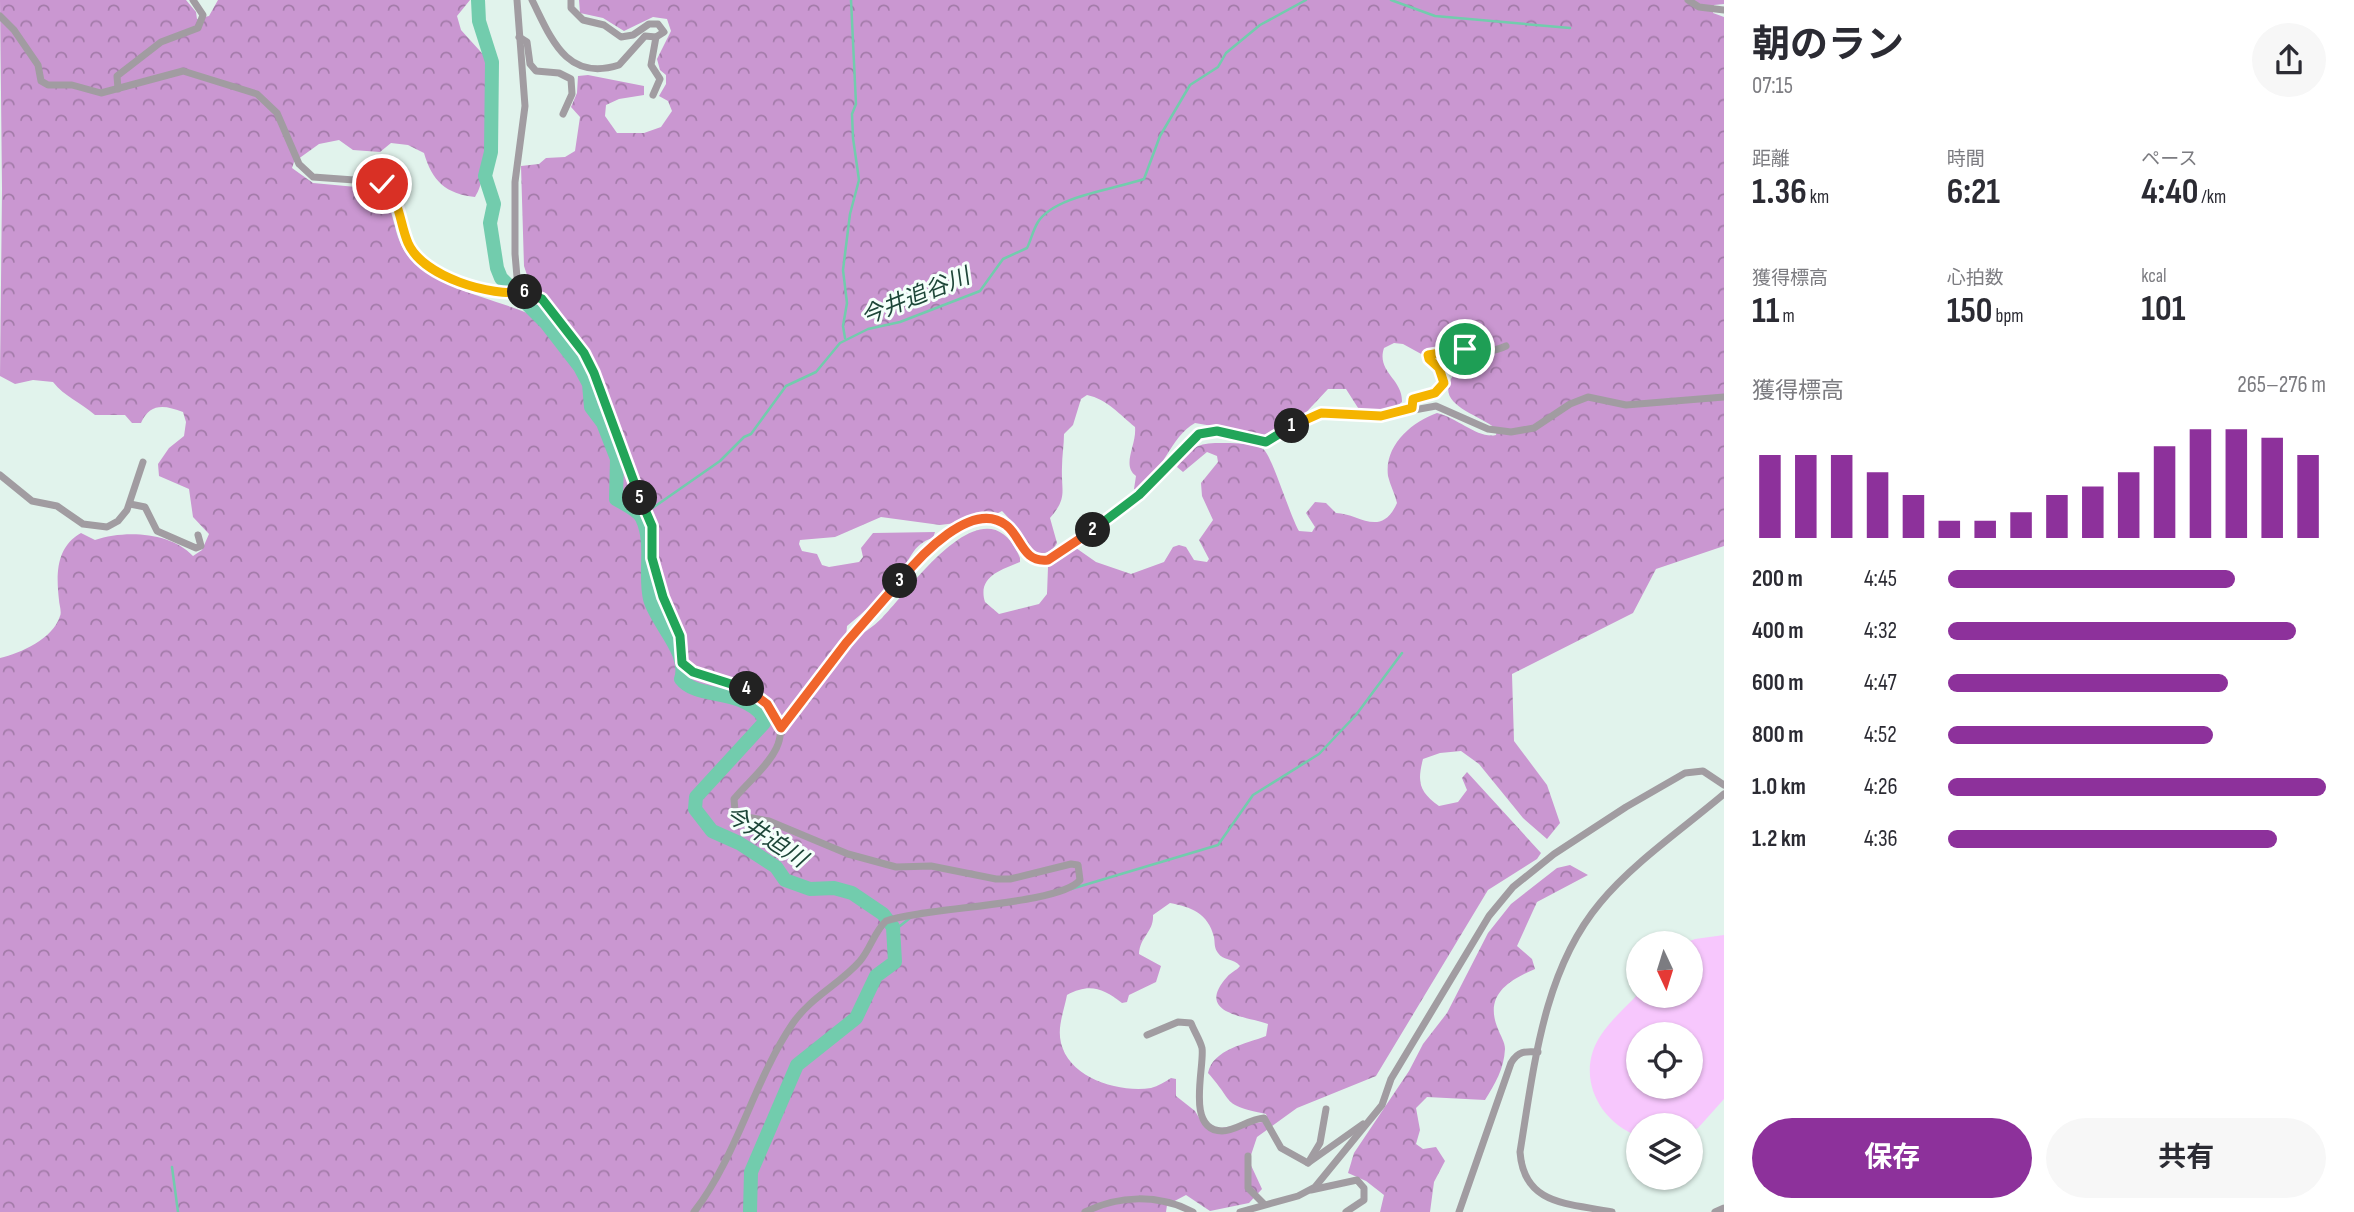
<!DOCTYPE html>
<html lang="ja">
<head>
<meta charset="utf-8">
<style>
  body { margin:0; font-family:"Sofia Sans Condensed","Noto Sans JP",sans-serif; background:#f7f7f7; color:#2b2b33; height:100vh; display:flex; flex-direction:column; font-size:26px; white-space:nowrap }
  * { box-sizing:border-box; margin:0 }
  p { font-size:23px; color:#7c7c81 }
  .icon { flex:none; width:38px; height:38px; fill:none; stroke:currentColor; stroke-width:2; stroke-linecap:round; stroke-linejoin:round }
  .map { position:relative; flex:1; overflow:hidden }
  .details { display:flex; flex-direction:column; background:#fff; width:630px }
  .details>* { flex:none }
  .needle { width:46px; rotate:176deg }
  .controls { position:absolute; left:1626px; top:931px; display:grid; gap:14px }
  .controls a { display:grid; place-items:center; width:77px; height:77px; border-radius:50%; background:#fff; box-shadow:0 2px 5px #0004; font-size:35px }
  .pin { position:absolute; display:grid; place-items:center; width:60px; height:60px; color:#fff; margin:-30px; border:4px solid #fff; border-radius:50%; box-shadow:0 2px 7px #0007 }
  .km { position:absolute; width:35px; height:35px; margin:-18px; border-radius:50%; background:#222; color:#fff; font-size:19px; line-height:35px; text-align:center }
  .round { display:grid; place-items:center; flex:none; width:74px; height:74px; border-radius:37px; background:#f7f7f7 }
  .overview { display:flex; align-items:center; justify-content:space-between; height:119px; padding:0 28px }
  h1 { font-size:38px; font-weight:700; line-height:52px }
  .figures { display:grid; grid-template-columns:repeat(3,1fr); gap:10px; height:119px; padding:7px 28px }
  .figures div { display:grid; align-content:center }
  .figures b { font-size:35px; font-weight:700 }
  .figures small { font-size:19px; font-weight:400 }
  .figures p { font-size:19px }
  .chart { height:196px; padding:14px 28px }
  .chart p { display:flex; justify-content:space-between }
  .chart svg { width:100%; height:126px; margin-top:7px; stroke:#8d319b; stroke-width:6 }
  .button { display:flex; gap:14px; margin-top:auto; padding:14px 28px }
  .button a { flex:1; height:80px; border-radius:42px; background:#8d319b; color:#fff; font-size:28px; font-weight:700; line-height:80px; text-align:center }
  .button a+a { background:#f7f7f7; color:#2b2b33 }
  ul { padding:0 28px; list-style:none; font-size:23px }
  li { display:grid; grid-template-columns:112px 84px 1fr; align-items:center; height:52px }
  li i { height:18px; border-radius:9px; background:#8d319b }
  main { display:flex; flex:1; min-height:0 }
  .map>svg:first-child { display:block }
  .forest { fill:url(#forest-crowns); fill-rule:evenodd }
  .garden { fill:#f7c7fd; fill-rule:evenodd }
  .lines { fill:none; stroke-linecap:round; stroke-linejoin:round }
  .stream { stroke:#72ccad; stroke-width:2.5 }
  .river { stroke:#72ccad; stroke-width:14 }
  .minor { stroke:#a19ca1; stroke-width:7 }
  .split-1-casing { stroke:#fff; stroke-width:14 }
  .split-2-casing { stroke:#fff; stroke-width:14 }
  .split-3-casing { stroke:#fff; stroke-width:14 }
  .split-4-casing { stroke:#fff; stroke-width:14 }
  .split-5-casing { stroke:#fff; stroke-width:14 }
  .split-6-casing { stroke:#fff; stroke-width:14 }
  .split-7-casing { stroke:#fff; stroke-width:14 }
  .split-1 { stroke:#f5b400; stroke-width:9 }
  .split-2 { stroke:#22a559; stroke-width:9 }
  .split-3 { stroke:#f0652b; stroke-width:9 }
  .split-4 { stroke:#f0652b; stroke-width:9 }
  .split-5 { stroke:#22a559; stroke-width:9 }
  .split-6 { stroke:#22a559; stroke-width:9 }
  .split-7 { stroke:#f5b400; stroke-width:9 }
  .labels { text-anchor:middle; stroke-width:6; stroke-linejoin:round; paint-order:stroke }
  .water-label { font-size:23px; font-style:italic; fill:#1d4638; stroke:#f4fffa }
</style>
</head>
<body>
<main>
<div class="map">
<svg width="1724" height="1212" viewBox="0 0 1724 1212">
  <defs>
    <pattern id="forest-crowns" width="20" height="18" patternUnits="userSpaceOnUse" patternTransform="scale(1.75)"><rect width="20" height="18" fill="#ca97d1"/><path d="M2 6a3 3 0 1 1 6 0M12 15a3 3 0 1 1 6 0" fill="none" stroke="#a37ba9"/></pattern>
  </defs>
  <rect width="100%" height="100%" fill="#e1f3ec"/>
  <g class="forest">
    <path d="M0,0h186l10,12 1,7 12,-3 9,-16h252l-13,16 4,14 28,31c-4,34 3,112 -14,136 -29,-3 -43,-16 -51,-44l-16,-8 -17,-2 -11,9 -27,-2 -14,-10 -20,4 -25,18 -2,6 21,15 65,6c19,21 13,42 28,64 20,32 88,46 121,60l16,-20 -13,-9 -6,-18 -3,-100 18,-2 7,-6 19,-1 10,-6 5,-34 -9,-10 6,-14 1,-17 10,-1 56,11v9l-25,4 -13,6 -1,11 12,17h27l17,-6 11,-16 -4,-10 -9,-5 7,-12v-9l-6,-5 -3,-11 14,-28 -4,-12 -14,-2 -29,14 -21,-13 -23,-5 -1,-13h1145v4l-10,1 -1,8 11,4v529l-68,23 -23,44 -121,61 2,67 33,44 13,38 -13,16 -24,-21 -44,-54 -18,-13 -21,2 -17,6c-6,23 -4,33 16,47l19,-4 9,-12 -5,-12 5,-6 74,81 -4,6 -49,31 -112,186 -79,32 -40,29 -8,24 13,28 -13,14 -39,8 -24,-16 -19,10 -1,7h-1166v-554c21,-5 53,-19 60,-42 2,-4 -1,-12 -1,-16 -3,-26 -3,-53 22,-67l14,7c30,-10 75,-8 98,16l9,-6 7,-16 -16,-17 -4,-28 -30,-13 -1,-12 11,-16 15,-12 2,-14 -3,-10c-19,-7 -33,-9 -42,11h-9l-7,-8h-30c-15,-13 -30,-18 -42,-33l-20,-2 -18,4 -15,-8 2,-187zM1394,343l9,1 31,17 24,-7 6,3 1,5c-43,40 7,48 32,67l-1,6c-18,4 -38,-17 -59,-22 -25,9 -53,32 -49,63 2,9 7,18 9,27 -16,36 -39,10 -61,10l-10,-10 -11,-1 -9,11 9,14 -3,5 -13,-1c-9,-15 -28,-78 -36,-82 -12,-7 -35,-6 -48,-6 -18,0 -30,8 -38,24l6,5 24,-20 10,4 1,6 -17,21 1,13 11,24 -14,20 10,19 -2,3 -13,-2 -8,-13 -7,-2 -6,2 -9,15 -33,12 -35,-12 -20,-14 -28,19 -1,27 -8,10 -40,10 -14,-12c-8,-26 17,-32 35,-40v-4c-34,-82 -110,32 -138,60 -9,9 -20,16 -31,22l-5,-2 1,-12c18,-14 34,-31 49,-48 14,-15 15,-34 37,-40l2,-6 -62,1 -12,15 2,9 -4,5 -30,5 -7,-2 -5,-11 -15,-3 -3,-7 1,-4 35,-3 46,-20 59,8 47,-6 15,-8 16,17 10,20c11,7 22,8 29,-5l-7,-25c18,-21 11,-26 12,-51 0,-11 2,-22 2,-33l9,-9 8,-26 6,-4c20,4 33,20 48,32 2,18 -14,38 1,49l-2,13 4,2c23,-16 33,-55 57,-68l69,12 35,-15 29,-31h18l14,22 33,-2 9,-7c1,-23 -26,-30 -18,-54zM1170,903c21,4 38,10 44,34 1,6 0,11 4,16 5,8 16,5 22,13 -4,5 -9,6 -13,11 -33,37 19,39 41,47l-2,12c-20,8 -53,13 -58,37 28,31 12,31 58,41l1,3 -5,5 -42,6 -16,-2 -9,-15 -19,-15v-17l-5,-1c-6,4 -13,8 -20,10 -32,5 -82,-10 -90,-45 -4,-16 3,-32 6,-48 22,-12 36,-7 55,8l5,-1 2,-7 27,-13 5,-16 -22,-12c1,-18 15,-22 14,-39z"/>
    <path d="M1570,865l18,10 -51,27 -20,44 15,13 3,10c-28,12 -51,27 -37,60 2,6 7,13 7,20 -1,20 -10,35 -20,51l-58,-3 -11,11 4,22 -4,14 7,5 13,-2 9,14 -11,21 -4,30h-50l4,-17 -18,-14 -18,-8 6,-20 55,-82 14,-27 24,-31 41,-80 23,-29 46,-36z"/>
  </g>
  <path class="garden" d="M1724,935v164l-26,29 -7,3 -1,-6h-52v11c-41,-15 -63,-63 -37,-101 10,-15 25,-28 37,-41l52,2v-53h-5l10,-4zM1638,1034h52v53h-52z"/>
  <g class="lines">
    <g class="stream">
      <path d="M1391,0l44,16 135,12"/>
      <path d="M845,338l-2,-12 4,-23 -4,-33 7,-56 9,-34 -6,-42 -1,-24 4,-10 -5,-104"/>
      <path d="M641,516l79,-55 24,-24 7,-3 35,-48 30,-14 24,-29 28,-14 32,-7 80,-31 23,-32 24,-11c4,-8 6,-18 11,-26 16,-26 78,-33 106,-43l16,-43 30,-51 28,-18 8,-14 34,-28 46,-25"/>
      <path d="M1071,889l147,-44 35,-50 66,-41 37,-39 46,-62"/>
      <path d="M893,927l7,-1 10,-8"/>
      <path d="M172,1167l6,45"/>
    </g>
    <path class="river" d="M478,0l1,21 13,41 -1,90 -6,24 9,28 -4,19 7,45 4,10 45,45 34,44 9,17 2,23 12,16 14,36 -1,40c8,5 22,11 26,19 12,25 2,55 8,81 6,24 40,54 31,80 16,21 58,8 82,37l1,7 -68,74 -1,12 17,22 27,12 37,24 9,13 25,9 24,-1 18,5 31,21 10,13 2,35 -19,14 -20,42 -59,47 -46,107 -1,40"/>
    <g class="minor">
      <path d="M517,0l8,106 -10,76v72l2,23 9,15"/>
      <path d="M532,0c19,38 34,82 87,65l26,-29 11,1 -5,28 9,14 -7,16"/>
      <path d="M571,0v8l12,12 21,5 17,12 12,-2 16,-11h9l6,8 -8,5"/>
      <path d="M1688,0l11,7 25,3"/>
      <path d="M0,16l14,14 24,35 3,16 7,4h24l29,8 82,-22 74,23 20,19 22,51 14,13 55,4 14,3 9,8 17,50 7,12 19,14 35,18 57,6 16,7 42,54 10,20 35,104 23,49v32l11,39 17,39 3,27c9,13 29,14 44,18 17,4 34,15 45,29 27,34 -18,64 -38,89l1,12 6,5 28,5 79,33 48,13 35,-1 65,13h14l61,-15 7,1 2,15c-20,25 -154,27 -194,41 -12,11 -15,27 -26,40 -20,23 -49,36 -67,62 -40,59 -55,132 -99,189"/>
      <path d="M519,37l8,5 3,22 6,7 23,2 12,6 1,15 -9,20"/>
      <path d="M118,89l-1,-13 44,-34 37,-14 5,-13 -10,-15"/>
      <path d="M1412,408l1,-9 22,-6 9,-10 -5,-15 -10,-9 1,-6c26,-7 52,5 76,-7"/>
      <path d="M0,475l32,26 25,5 26,18 24,3 11,-6 9,-11 16,-48"/>
      <path d="M130,504l15,3 12,24 39,17 5,-2 -3,-11"/>
      <path d="M781,728l65,-85 70,-81 29,-26 29,-15 23,-1 11,6 22,31 18,3 66,-44 78,-76 15,-10 59,12 37,-23 18,-6 60,3 55,-10 52,23 23,3 23,-4 36,-24 18,-7 38,8 98,-8"/>
      <path d="M1147,1035l31,-13 13,1c3,8 9,17 11,25 3,18 -17,83 20,83 14,0 27,-12 42,-13l17,30 27,15 55,-39"/>
      <path d="M1248,1156v32l15,15"/>
      <path d="M1308,1163l12,-20 6,-34"/>
      <path d="M1311,1190l46,-10 7,8v12l-18,12"/>
      <path d="M1085,1212c34,-17 73,-18 108,0"/>
      <path d="M1240,1212l58,-16 17,-9 67,-82 9,-26 98,-163 24,-29 41,-33 72,-47 59,-34 18,-2 21,14"/>
      <path d="M1459,1212l52,-149c7,-12 14,-12 27,-11"/>
      <path d="M1612,1212c-41,-9 -88,-5 -92,-60 14,-85 23,-181 80,-249 33,-40 84,-75 124,-109"/>
      <path d="M1715,1212l9,-4"/>
    </g>
  </g>
  <g class="lines">
    <defs>
      <path id="split-1" d="M1292,426l29,-13 60,3 31,-8 1,-9 22,-6 9,-10 -5,-15 -10,-9 -1,-4 37,-6"/>
      <path id="split-2" d="M1093,530l46,-35 60,-61 18,-3 49,11 26,-16"/>
      <path id="split-3" d="M900,581c19,-24 72,-82 106,-56 16,12 16,38 42,35l45,-30"/>
      <path id="split-4" d="M747,689l20,15 14,24 65,-85 54,-62"/>
      <path id="split-5" d="M640,498l12,28v32l11,39 17,39 2,27 11,9 54,17"/>
      <path id="split-6" d="M525,292l17,7 42,54 10,20 46,125"/>
      <path id="split-7" d="M382,184c19,16 17,38 26,59 15,34 83,54 117,49"/>
    </defs>
    <use href="#split-1" class="split-1-casing"/>
    <use href="#split-2" class="split-2-casing"/>
    <use href="#split-3" class="split-3-casing"/>
    <use href="#split-4" class="split-4-casing"/>
    <use href="#split-5" class="split-5-casing"/>
    <use href="#split-6" class="split-6-casing"/>
    <use href="#split-7" class="split-7-casing"/>
    <use href="#split-1" class="split-1"/>
    <use href="#split-2" class="split-2"/>
    <use href="#split-3" class="split-3"/>
    <use href="#split-4" class="split-4"/>
    <use href="#split-5" class="split-5"/>
    <use href="#split-6" class="split-6"/>
    <use href="#split-7" class="split-7"/>
  </g>
  <g class="labels">
    <g class="water-label">
      <text transform="translate(915 296) rotate(-22)" y="8">今井追谷川</text>
      <text transform="translate(766 836) rotate(33)" y="8">今井迫川</text>
    </g>
  </g>
</svg>
<div class="controls">
<a><svg class="needle" viewBox="-14 -14 28 28"><path d="M0-13l5 13h-10z" fill="#e53935"/><path d="M0 13l5-13h-10z" fill="#7c7c81"/></svg></a>
<a><svg class="icon" aria-label="locate" viewBox="0 0 24 24"><circle cx="12" cy="12" r="6"/><path d="M12 2v4M12 18v4M2 12h4M18 12h4"/></svg></a>
<a><svg class="icon" aria-label="layers" viewBox="0 0 24 24"><path d="M12 4l9 5-9 5-9-5zM3 14l9 5 9-5"/></svg></a>
</div>
<div class="pin" style="left:1465px;top:349px;background:#1e9e55"><svg class="icon" aria-label="arrive" viewBox="0 0 24 24"><path d="M6 21V4h12l-3 4 3 4H6"/></svg></div>
<div class="pin" style="left:382px;top:184px;background:#d93025"><svg class="icon" aria-label="check" viewBox="0 0 24 24"><path d="M5 12l5 5 9-10"/></svg></div>
<b class="km" style="left:1292px;top:426px">1</b>
<b class="km" style="left:1093px;top:530px">2</b>
<b class="km" style="left:900px;top:581px">3</b>
<b class="km" style="left:747px;top:689px">4</b>
<b class="km" style="left:640px;top:498px">5</b>
<b class="km" style="left:525px;top:292px">6</b>
</div>
<section class="details">
<div class="overview"><div><h1>朝のラン</h1><p>07:15</p></div><a class="round"><svg class="icon" aria-label="share" viewBox="0 0 24 24"><path d="M12 15V3M7 8l5-5 5 5M5 13v7h14v-7"/></svg></a></div>
<div class="figures">
<div><p>距離</p><b>1.36<small> km</small></b></div>
<div><p>時間</p><b>6:21</b></div>
<div><p>ペース</p><b>4:40<small> /km</small></b></div>
</div>
<div class="figures">
<div><p>獲得標高</p><b>11<small> m</small></b></div>
<div><p>心拍数</p><b>150<small> bpm</small></b></div>
<div><p>kcal</p><b>101</b></div>
</div>
<div class="chart"><p><span>獲得標高</span>265–276 m</p>
<svg viewBox="0 0 160 44" preserveAspectRatio="none"><path d="M5 44V15M15 44V15M25 44V15M35 44V21M45 44V29M55 44V38M65 44V38M75 44V35M85 44V29M95 44V26M105 44V21M115 44V12M125 44V6M135 44V6M145 44V9M155 44V15"/></svg>
</div>
<ul>
<li><b>200 m</b>4:45<i style="width:76%"></i></li>
<li><b>400 m</b>4:32<i style="width:92%"></i></li>
<li><b>600 m</b>4:47<i style="width:74%"></i></li>
<li><b>800 m</b>4:52<i style="width:70%"></i></li>
<li><b>1.0 km</b>4:26<i style="width:100%"></i></li>
<li><b>1.2 km</b>4:36<i style="width:87%"></i></li>
</ul>
<div class="button"><a>保存</a><a>共有</a></div>
</section>
</main>
</body>
</html>
